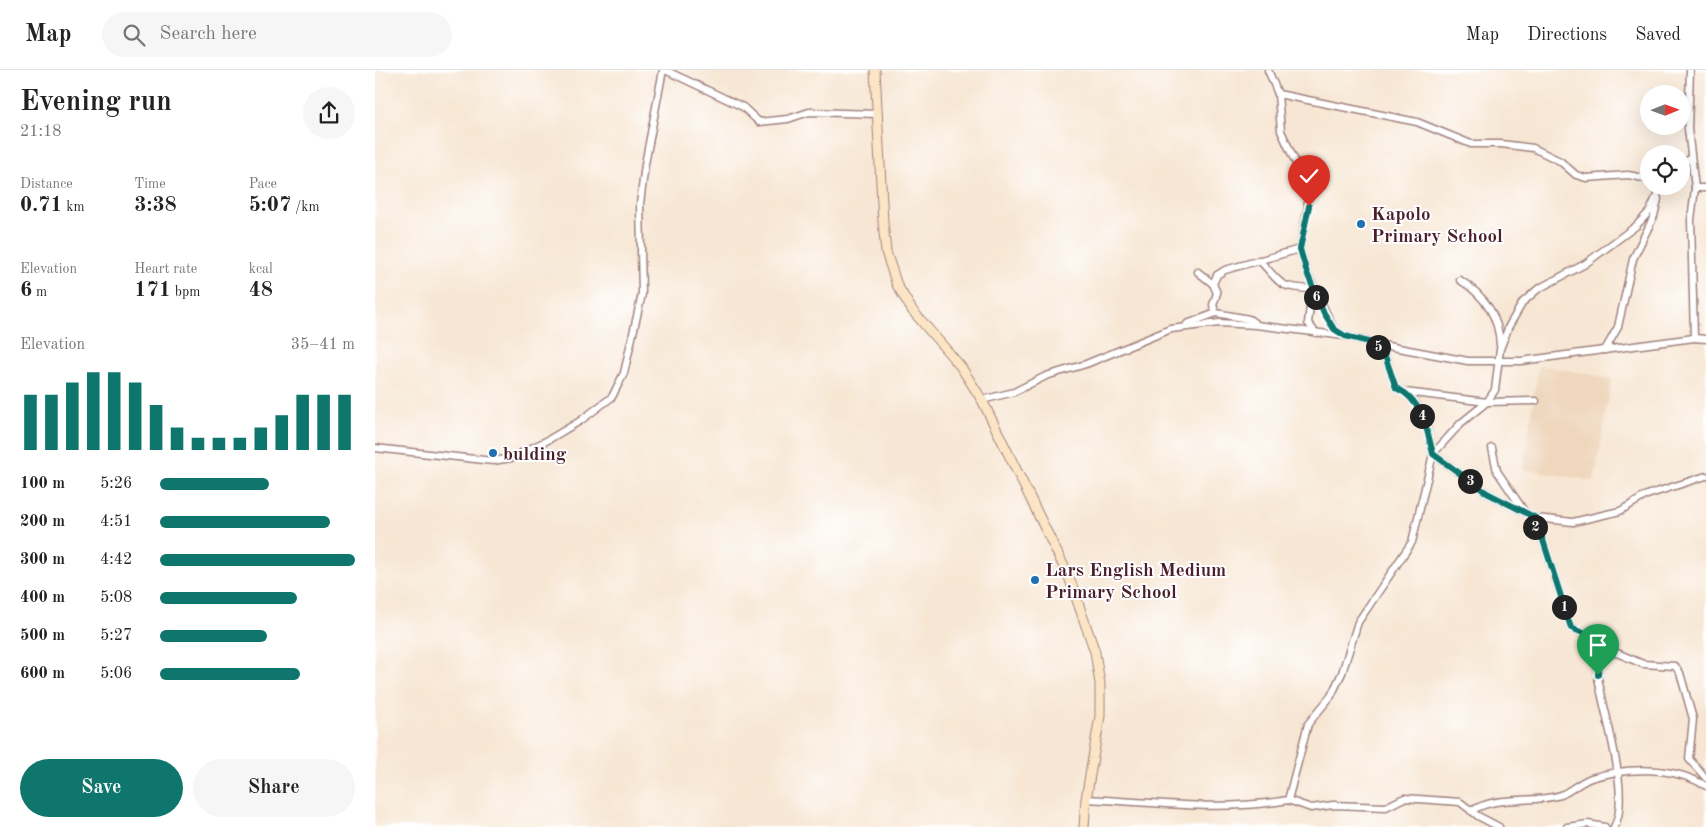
<!DOCTYPE html>
<html lang="en">
<head>
<meta charset="utf-8">
<style>
  body { margin:0; font-family:"Old Standard TT",serif; background:#f6f6f6; color:#222; height:100vh; display:flex; flex-direction:column; font-size:19px; white-space:nowrap }
  * { box-sizing:border-box; margin:0 }
  p { font-size:16px; color:#767676 }
  .icon { flex:none; width:28px; height:28px; fill:none; stroke:currentColor; stroke-width:2; stroke-linecap:round; stroke-linejoin:round }
  .map { position:relative; flex:1; overflow:hidden }
  .side { display:flex; flex-direction:column; background:#fff; width:375px }
  .side>* { flex:none }
  .needle { width:32px; rotate:89deg }
  .controls { position:absolute; left:1265px; top:15px; display:grid; gap:10px }
  .controls a { display:grid; place-items:center; width:50px; height:50px; border-radius:50%; background:#fff; box-shadow:0 5px 20px #0002; font-size:25px }
  .pin { position:absolute; display:grid; place-items:center; width:42px; height:42px; color:#fff; margin:-51px -21px; border-radius:50% 50% 50% 0; rotate:-45deg; box-shadow:0 0 5px #0007 }
  .pin .icon { rotate:45deg }
  .km { position:absolute; width:25px; height:25px; margin:-12px; border-radius:50%; background:#222; color:#fff; font-size:14px; line-height:25px; text-align:center }
  .round { display:grid; place-items:center; flex:none; width:52px; height:52px; border-radius:26px; background:#f6f6f6 }
  .headline { display:flex; align-items:center; justify-content:space-between; height:85px; padding:0 20px }
  h1 { font-size:28px; font-weight:700; line-height:38px }
  .stats { display:grid; grid-template-columns:repeat(3,1fr); gap:8px; height:85px; padding:5px 20px }
  .stats div { display:grid; align-content:center }
  .stats b { font-size:21px; font-weight:700 }
  .stats small { font-size:14px; font-weight:400 }
  .stats p { font-size:14px }
  .chart { height:140px; padding:10px 20px }
  .chart p { display:flex; justify-content:space-between }
  .chart svg { width:100%; height:90px; margin-top:5px; stroke:#0f766e; stroke-width:6 }
  .cta { display:flex; gap:10px; margin-top:auto; padding:10px 20px }
  .cta a { flex:1; height:58px; border-radius:30px; background:#0f766e; color:#fff; font-size:20px; font-weight:700; line-height:58px; text-align:center }
  .cta a+a { background:#f6f6f6; color:#222 }
  ul { padding:0 20px; list-style:none; font-size:16px }
  li { display:grid; grid-template-columns:80px 60px 1fr; align-items:center; height:38px }
  li i { height:12px; border-radius:6px; background:#0f766e }
  header { display:flex; align-items:center; gap:30px; box-sizing:border-box; height:70px; padding:0 25px; background:#fff; border-bottom:1px solid #e0e0e0 }
  header strong { font-size:24px }
  nav { display:flex; gap:28px; margin-inline-start:auto; font-size:18px }
  .search { width:350px; height:45px; background:#f6f6f6; display:flex; align-items:center; gap:12px; box-sizing:border-box; padding:0 18px; border-radius:28px; color:#767676; font-size:19px }
  main { display:flex; flex:1; min-height:0 }
  .map>svg:first-child { display:block }
  .built { fill:#efd6bc }
  .lines { fill:none; stroke-linecap:round; stroke-linejoin:round }
  .street-casing { stroke:#a0827f; stroke-width:9 }
  .secondary-casing { stroke:#a0827f; stroke-width:11 }
  .street { stroke:#fff; stroke-width:6 }
  .secondary { stroke:#fce5c4; stroke-width:9 }
  .route-casing { stroke:#fff; stroke-width:10 }
  .route { stroke:#0f766e; stroke-width:6 }
  .poi-dot { fill:#1f6fb2; stroke:#fff; stroke-width:2 }
  .labels { text-anchor:middle; stroke-width:4; stroke-linejoin:round; paint-order:stroke }
  .poi-label { font-size:19px; font-weight:bold; fill:#4a1f2b; stroke:#fff; text-anchor:start }
</style>
</head>
<body>
<header>
<strong>Map</strong>
<div class="search"><svg class="icon" aria-label="search" viewBox="0 0 24 24"><circle cx="10" cy="10" r="6"/><path d="M15 15l6 6"/></svg>Search here</div>
<nav><a>Map</a><a>Directions</a><a>Saved</a></nav>
</header>
<main>
<section class="side">
<div class="headline"><div><h1>Evening run</h1><p>21:18</p></div><a class="round"><svg class="icon" aria-label="share" viewBox="0 0 24 24"><path d="M12 15V3M7 8l5-5 5 5M5 13v7h14v-7"/></svg></a></div>
<div class="stats">
<div><p>Distance</p><b>0.71<small> km</small></b></div>
<div><p>Time</p><b>3:38</b></div>
<div><p>Pace</p><b>5:07<small> /km</small></b></div>
</div>
<div class="stats">
<div><p>Elevation</p><b>6<small> m</small></b></div>
<div><p>Heart rate</p><b>171<small> bpm</small></b></div>
<div><p>kcal</p><b>48</b></div>
</div>
<div class="chart"><p><span>Elevation</span>35–41 m</p>
<svg viewBox="0 0 160 44" preserveAspectRatio="none"><path d="M5 44V17M15 44V17M25 44V11M35 44V6M45 44V6M55 44V11M65 44V22M75 44V33M85 44V38M95 44V38M105 44V38M115 44V33M125 44V27M135 44V17M145 44V17M155 44V17"/></svg>
</div>
<ul>
<li><b>100 m</b>5:26<i style="width:56%"></i></li>
<li><b>200 m</b>4:51<i style="width:87%"></i></li>
<li><b>300 m</b>4:42<i style="width:100%"></i></li>
<li><b>400 m</b>5:08<i style="width:70%"></i></li>
<li><b>500 m</b>5:27<i style="width:55%"></i></li>
<li><b>600 m</b>5:06<i style="width:72%"></i></li>
</ul>
<div class="cta"><a>Save</a><a>Share</a></div>
</section>
<div class="map">
<svg width="1331" height="757" viewBox="0 0 1331 757">
  <rect width="100%" height="100%" fill="#fff"/>
  <filter id="ink" filterUnits="userSpaceOnUse"><feTurbulence type="fractalNoise" baseFrequency=".02" numOctaves="2"/><feDisplacementMap in="SourceGraphic" scale="10" xChannelSelector="R" yChannelSelector="G"/><feConvolveMatrix kernelMatrix="1 2 1 2 8 2 1 2 1" color-interpolation-filters="sRGB"/></filter>
  <filter id="wash" filterUnits="userSpaceOnUse"><feTurbulence type="fractalNoise" baseFrequency=".0096" numOctaves="4" result="noise"/><feDisplacementMap in="SourceGraphic" scale="20" xChannelSelector="R" yChannelSelector="G"/><feGaussianBlur stdDeviation="1.12" result="paint"/><feColorMatrix in="noise" values="0 0 0 0 0 0 0 0 0 0 0 0 0 0 0 0 0 1.4 0 .05"/><feComposite in="paint" operator="in"/></filter>
  <g filter="url(#wash)">
    <rect width="100%" height="100%" fill="#f7e6d3"/>
    <path class="built" d="M1164,295l73,14 -18,102 -71,-12z"/>
  </g>
  <g filter="url(#ink)">
    <g class="lines">
      <defs>
        <g id="street">
          <path d="M290,0l78,37 16,15 29,-3 21,-7 69,2"/>
          <path d="M903,24l139,28 54,22h30l32,4 27,13 16,14 10,3 42,-3 21,4"/>
          <path d="M1306,95l9,-7"/>
          <path d="M1286,116l-11,25 -14,15 -51,38 -47,25 -15,13 -14,24 -9,23 -5,41 -8,12 -26,21 -28,31 54,39 49,25 -1,10 8,12 28,88 22,9 7,17 17,-1 26,11 32,2 5,7 13,46 -4,40 17,19"/>
          <path d="M1320,118h11"/>
          <path d="M884,190c24,24 16,27 53,29l-4,34 8,10"/>
          <path d="M823,202l15,12 4,9 -4,12 3,8 33,6 7,5"/>
          <path d="M1085,210c24,15 39,35 40,65"/>
          <path d="M838,214l4,-9 8,-5 75,-21"/>
          <path d="M812,254l29,-11"/>
          <path d="M970,266l32,8 91,17h53l173,-23 -3,-118 4,-32 -7,-59 2,-59"/>
          <path d="M1319,268l12,1"/>
          <path d="M1230,280l13,-23 15,-68 21,-43 4,-17"/>
          <path d="M1030,322l82,10 49,-1"/>
          <path d="M607,330l32,-8 32,-16 40,-12 85,-35 48,-6 37,2 89,11 -11,-7 -27,-56 -7,-24 8,-43 -2,-21 -25,-54 -3,-37 -10,-24"/>
          <path d="M0,378l118,13 18,-3 37,-18 32,-19 32,-24 12,-24 18,-79 -2,-90 5,-40 18,-94"/>
          <path d="M1117,378l5,23 27,40"/>
          <path d="M1161,448l37,4 47,-11 27,-16 59,-19"/>
          <path d="M1225,584c-1,7 -3,15 -2,23 5,34 34,120 16,150"/>
          <path d="M711,729c67,3 136,13 202,1l20,-76 23,-28 11,-23 16,-51 54,-80 21,-88 -6,-26 -10,-23 -12,-13 -9,-4 -11,-32 -8,-12"/>
          <path d="M913,730l23,8 22,-3 53,2 18,-9 56,4 18,14 21,11"/>
          <path d="M1096,741c28,-17 61,-7 90,-16 8,-3 19,-13 30,-17 35,-11 83,-12 115,8"/>
          <path d="M1192,757l21,-3 17,3"/>
        </g>
        <path id="secondary" d="M500,0l8,152 3,30 11,33 15,25 49,57 21,33 87,177 26,75 5,32v32l-14,83 -2,28"/>
      </defs>
      <use href="#street" class="street-casing"/>
      <use href="#secondary" class="secondary-casing"/>
      <use href="#street" class="street"/>
      <use href="#secondary" class="secondary"/>
    </g>
  </g>
  <g class="lines" filter="url(#ink)">
    <defs>
      <path id="route" d="M934,136l-9,43 7,24 17,40 10,16 11,7 32,8 8,12 11,32c26,11 31,41 37,66l54,39 49,25 -1,10 8,12 28,88 22,9 7,17 -2,21"/>
    </defs>
    <use href="#route" class="route-casing"/>
    <use href="#route" class="route"/>
  </g>
  <g class="poi-dot">
    <circle cx="986" cy="154" r="5"/>
    <circle cx="118" cy="383" r="5"/>
    <circle cx="660" cy="510" r="5"/>
  </g>
  <g class="labels">
    <g class="poi-label">
      <text x="996" y="150">Kapolo<tspan x="996" dy="22">Primary School</tspan></text>
      <text x="128" y="390">bulding</text>
      <text x="670" y="506">Lars English Medium<tspan x="670" dy="22">Primary School</tspan></text>
    </g>
  </g>
</svg>
<div class="controls">
<a><svg class="needle" viewBox="-14 -14 28 28"><path d="M0-13l5 13h-10z" fill="#e53935"/><path d="M0 13l5-13h-10z" fill="#767676"/></svg></a>
<a><svg class="icon" aria-label="locate" viewBox="0 0 24 24"><circle cx="12" cy="12" r="6"/><path d="M12 2v4M12 18v4M2 12h4M18 12h4"/></svg></a>
</div>
<div class="pin" style="left:1223px;top:605px;background:#1e9e55"><svg class="icon" aria-label="arrive" viewBox="0 0 24 24"><path d="M6 21V4h12l-3 4 3 4H6"/></svg></div>
<div class="pin" style="left:934px;top:136px;background:#d93025"><svg class="icon" aria-label="check" viewBox="0 0 24 24"><path d="M5 12l5 5 9-10"/></svg></div>
<b class="km" style="left:1189px;top:537px">1</b>
<b class="km" style="left:1160px;top:457px">2</b>
<b class="km" style="left:1095px;top:411px">3</b>
<b class="km" style="left:1047px;top:346px">4</b>
<b class="km" style="left:1003px;top:277px">5</b>
<b class="km" style="left:941px;top:227px">6</b>
</div>
</main>
</body>
</html>
